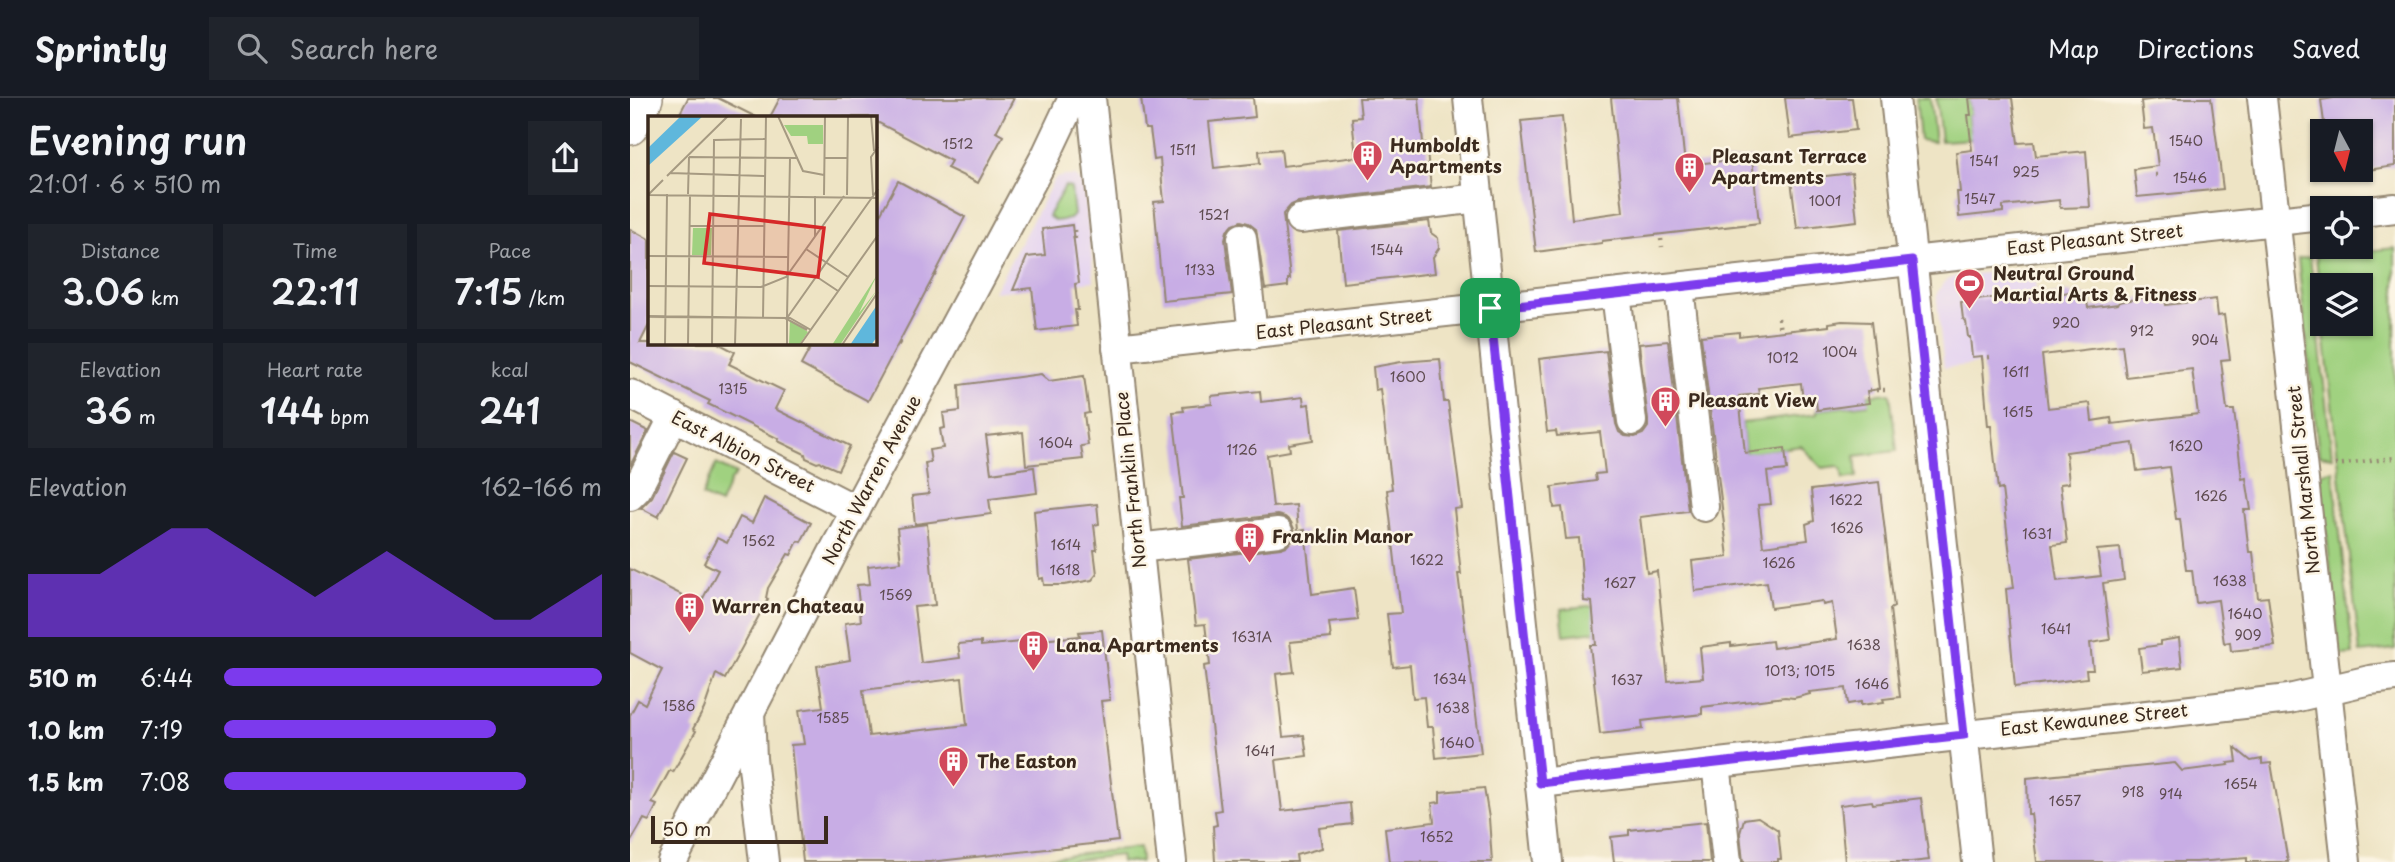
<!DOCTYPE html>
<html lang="en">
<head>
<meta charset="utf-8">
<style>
  body { margin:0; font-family:"Playpen Sans",sans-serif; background:#20242c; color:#f1f3f6; height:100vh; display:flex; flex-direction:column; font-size:26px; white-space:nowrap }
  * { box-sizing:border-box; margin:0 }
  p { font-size:23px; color:#9ea1a6 }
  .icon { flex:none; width:38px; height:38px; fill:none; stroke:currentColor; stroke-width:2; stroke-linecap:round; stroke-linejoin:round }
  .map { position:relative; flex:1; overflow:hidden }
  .side { display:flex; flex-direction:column; background:#171b24; width:630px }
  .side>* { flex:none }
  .needle { width:46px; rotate:173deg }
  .tools { position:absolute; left:1680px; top:21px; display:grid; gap:14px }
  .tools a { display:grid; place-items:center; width:63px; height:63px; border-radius:0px; background:#171b24; box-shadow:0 2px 5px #0004; font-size:35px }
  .scale { position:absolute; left:21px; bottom:18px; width:177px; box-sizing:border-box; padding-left:7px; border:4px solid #3b2a1e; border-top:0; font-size:19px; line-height:24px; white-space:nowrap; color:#3b2a1e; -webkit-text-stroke:5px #fcf5e5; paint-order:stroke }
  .pin { position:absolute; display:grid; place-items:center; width:60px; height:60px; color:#fff; margin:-30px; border-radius:14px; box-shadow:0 4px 10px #0006 }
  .round { display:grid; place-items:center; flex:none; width:74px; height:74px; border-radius:0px; background:#20242c }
  .summary { display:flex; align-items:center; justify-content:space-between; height:119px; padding:0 28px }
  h1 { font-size:38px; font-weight:600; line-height:52px }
  .figures { display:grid; grid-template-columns:repeat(3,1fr); gap:10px; height:119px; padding:7px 28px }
  .figures div { display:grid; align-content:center; border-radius:0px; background:#20242c; text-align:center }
  .figures b { font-size:35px; font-weight:600 }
  .figures small { font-size:19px; font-weight:400 }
  .figures p { font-size:19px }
  .chart { height:196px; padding:14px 28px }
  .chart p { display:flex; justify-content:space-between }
  .chart svg { width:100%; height:126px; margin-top:7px; fill:#7c3aed; opacity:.7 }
  ul { padding:0 28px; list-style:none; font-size:23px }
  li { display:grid; grid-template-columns:112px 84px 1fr; align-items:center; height:52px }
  li i { height:18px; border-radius:9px; background:#7c3aed }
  header { display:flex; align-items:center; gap:42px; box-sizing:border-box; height:98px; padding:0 35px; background:#171b24; border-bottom:2px solid #363941 }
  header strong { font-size:33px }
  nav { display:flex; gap:38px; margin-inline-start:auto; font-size:24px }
  .search { width:490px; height:63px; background:#20242c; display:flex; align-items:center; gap:18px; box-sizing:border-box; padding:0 24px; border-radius:0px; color:#9ea1a6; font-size:26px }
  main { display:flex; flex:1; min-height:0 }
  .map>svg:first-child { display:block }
  .built { fill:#e4d3f1 }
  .green { fill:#a0d180; stroke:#6e7e4f; stroke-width:2 }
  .building { fill:#c8ade5; fill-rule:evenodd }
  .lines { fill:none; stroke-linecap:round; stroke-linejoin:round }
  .minor-casing { stroke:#948772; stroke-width:32 }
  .major-casing { stroke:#948772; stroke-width:38 }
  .path { stroke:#948772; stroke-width:4.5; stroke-dasharray:2 5; stroke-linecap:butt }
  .minor { stroke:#fff; stroke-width:28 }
  .major { stroke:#fff; stroke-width:35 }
  .route-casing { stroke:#fff; stroke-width:14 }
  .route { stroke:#7c3aed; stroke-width:9 }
  .labels { text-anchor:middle; stroke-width:5; stroke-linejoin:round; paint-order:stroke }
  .number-label { font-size:14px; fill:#5e4b50 }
  .poi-label { font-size:18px; font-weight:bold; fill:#3b2a1e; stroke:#fcf5e5; text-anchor:start }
  .street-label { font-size:18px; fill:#3b2a1e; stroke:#fcf5e5 }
  .inset-road { fill:none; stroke:#a69a82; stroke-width:2 }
  .view { fill:#d62828; fill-opacity:0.15; stroke:#d62828; stroke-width:3.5 }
  .inset-edge { fill:none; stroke:#3b2a1e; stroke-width:3.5 }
</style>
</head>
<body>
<header>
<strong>Sprintly</strong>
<div class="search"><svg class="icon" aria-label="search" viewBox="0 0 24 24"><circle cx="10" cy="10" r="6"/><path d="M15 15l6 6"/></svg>Search here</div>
<nav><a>Map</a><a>Directions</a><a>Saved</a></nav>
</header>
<main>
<section class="side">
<div class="summary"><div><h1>Evening run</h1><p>21:01 · 6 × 510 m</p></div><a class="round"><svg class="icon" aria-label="share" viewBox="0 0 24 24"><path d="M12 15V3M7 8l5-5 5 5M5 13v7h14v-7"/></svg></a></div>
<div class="figures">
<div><p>Distance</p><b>3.06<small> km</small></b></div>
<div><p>Time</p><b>22:11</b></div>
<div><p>Pace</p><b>7:15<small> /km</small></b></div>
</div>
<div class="figures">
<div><p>Elevation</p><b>36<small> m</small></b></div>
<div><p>Heart rate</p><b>144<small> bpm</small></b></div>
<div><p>kcal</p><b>241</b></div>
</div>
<div class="chart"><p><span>Elevation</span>162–166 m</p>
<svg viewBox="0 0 160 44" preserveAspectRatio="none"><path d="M0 44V22L10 22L20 22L30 14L40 6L50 6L60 14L70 22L80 30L90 22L100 14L110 22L120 30L130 38L140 38L150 30L160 22V44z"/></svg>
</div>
<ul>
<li><b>510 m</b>6:44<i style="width:100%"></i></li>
<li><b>1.0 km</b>7:19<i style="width:72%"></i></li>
<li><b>1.5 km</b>7:08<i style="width:80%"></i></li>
</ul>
</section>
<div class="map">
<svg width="1765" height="764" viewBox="0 0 1765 764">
  <rect width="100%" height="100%" fill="#fcf5e5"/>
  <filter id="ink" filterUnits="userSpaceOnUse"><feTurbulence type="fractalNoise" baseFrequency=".0143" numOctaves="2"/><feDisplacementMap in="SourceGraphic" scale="14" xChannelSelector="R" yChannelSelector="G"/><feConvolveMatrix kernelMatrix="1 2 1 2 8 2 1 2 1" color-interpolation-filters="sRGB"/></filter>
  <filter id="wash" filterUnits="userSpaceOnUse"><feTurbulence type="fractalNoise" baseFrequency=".00686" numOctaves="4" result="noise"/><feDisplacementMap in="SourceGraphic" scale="28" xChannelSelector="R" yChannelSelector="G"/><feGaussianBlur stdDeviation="1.57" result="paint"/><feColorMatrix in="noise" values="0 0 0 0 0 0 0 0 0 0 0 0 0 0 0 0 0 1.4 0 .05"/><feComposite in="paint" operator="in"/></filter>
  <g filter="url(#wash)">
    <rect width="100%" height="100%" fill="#eee4c5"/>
    <g class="built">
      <path d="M435,78h11l8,9 10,96 -100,11 59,-110 3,-4z"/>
      <path d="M1403,170l11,88 -100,12 -7,-68v-7l7,-11 12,-6z"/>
    </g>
    <g class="green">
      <path d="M1286,0h14l5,44 -15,-2z"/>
      <path d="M1306,0h33l2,17 -3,1 2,15 5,8 -34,2z"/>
      <path d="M435,88l6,2 3,27 -4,4 -15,2 -7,-5z"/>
      <path d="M1765,150v401l-35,4 -37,-329h38v-39h-39v28l-6,-57z"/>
      <path d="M1680,159l22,200 -13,-2 -21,-196z"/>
      <path d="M1260,295l7,58 -42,5 2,21 -14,2 -2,-11 -4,-2 -15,2 -21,-22 -56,8 -3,-31 75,-9v-4l51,-6v-9z"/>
      <path d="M86,366l20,10 -6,7 -10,23 -18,-8z"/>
      <path d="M1703,372l20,184 -13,1 -20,-181z"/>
      <path d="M1013,502l-37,30 -42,5 -3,-26z"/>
      <path d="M510,749l1,15h-20l-1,-7 -60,7h-47z"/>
    </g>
    <g id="blocks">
      <g class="building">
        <path d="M58,0h30l38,19h-78z"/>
        <path d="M150,0h234l-18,34 7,4 -25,47 -31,-15 4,-7 -76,-40v-4h-105z"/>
        <path d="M511,0h112l2,19 -46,5 5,46 46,-5 -1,-12 22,-2 2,17 73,-9 -4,-39 9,-1 -2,-19h60l4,45h3l5,44 -133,15 -7,3 -8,9 7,65h-2v7l-23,3 -9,-60 -8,-6 -7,-2 -8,3 -6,7 -2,8 7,55 -69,7 -9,-99 10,-1 -2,-19 -2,-23 -6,1 -4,-31h-5z"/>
        <path d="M981,0h67l7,67 67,-7 7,65 -157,18v2l-66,9 -15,-131 41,-4 10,102 51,-7z"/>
        <path d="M1155,0h67l4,32 -66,8z"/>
        <path d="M1339,0h43l6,45 16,-1 2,14 50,-5 4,56 -30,1 -1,-8 -56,6v6l-44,5 -2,-25h3l-4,-40 16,-2 -4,-35h3z"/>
        <path d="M1536,0h45l12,91 -86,8 -3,-28 24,-3 -5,-38 -9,1 -3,-28z"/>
        <path d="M1704,0h61v68l-34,5v-45l-36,4 -4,-30z"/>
        <path d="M1222,75l5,48 -60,7 -6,-48z"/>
        <path d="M268,83l67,36 -97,184 -67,-36 12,-22h62v-119z"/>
        <path d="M799,123l2,12 7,5 1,10 -6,9 2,16 -92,10 -5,-52z"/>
        <path d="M442,127l7,58 -4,1 3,26h-3l2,16 -40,5 -5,-43 -19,2 14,-33 18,-2 -3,-26z"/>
        <path d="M0,131l19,10v86l-9,18h78l17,9 -6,12 55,27 -9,18 75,37 -12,24 -18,-8 -3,1 -11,-5 -1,-4 -27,-13 1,-2 -71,-35 2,-3 -80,-39z"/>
        <path d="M1441,194v5l15,-2 2,13 30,-4 1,-2 28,-5 18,1 1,7 50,-6 2,17 6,-1 6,44 -9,1 6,50h7l8,69 4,-1 5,32h-7l5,42h4l5,46 10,-1 7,49 -44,5 -1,-9 -6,1 -6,-43 -22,3 -4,-33h-6l-6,-51h-4l-7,-52 -32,4 -4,-28 -67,9 3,31 -9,1 7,59 -15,2 5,36 44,-5 -4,-26 23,-2 4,32 -21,3 7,57 -20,3 3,27h-7l1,8 -72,9 -9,-98 8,-1 -12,-99 -4,1 -7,-64h-3l-6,-70 -10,1 -2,-20h-2l-2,-16 -3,-2 -2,-17 64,-8 1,4zM1492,247l4,32 66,-8 6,45 -86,10 -1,-6 -19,3 -2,-18 -42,5 -6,-53z"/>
        <path d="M1212,223l29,1 8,67 -12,2 2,12 -52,7 -1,-9 -13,1 -2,-19 -43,5 1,6 -20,2 6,57 40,-5 2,22 -20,2 4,32 -13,1 5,41 45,-6 -2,-16 8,-3 -3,-31 68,-8 15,125 -4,2 10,88 -17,2 1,3 -23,3v-3l-13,2 -2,-16 -37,4 1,2 -16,4 -9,-1 -83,10v7l-60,7 1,8 -43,5 -10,-89h6l-4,-43 -8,-1 -5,-63 -13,1 -4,-32 -8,1 -2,-21 44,-6 -1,-7 10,-1 -5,-41 -43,4 -1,-5 -9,1 -8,-73 67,-8 10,73 3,8 6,4 10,1 8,-3 5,-7v-7l-9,-76 29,-3 20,170 -48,6 7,56 10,-2 11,110 35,-3 -3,-31 31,-4v3l41,-5 1,7 64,-9 -5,-36 -9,2 -1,-4 -51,7 -4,-26 -72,9 -3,-30 36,-4 -27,-221 38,-4v4l90,-10v-3z"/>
        <path d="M810,261l4,43h4l14,106 -8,1 7,65h-3l23,179 -45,5 -3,-31h-6l-3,-30 -11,1 -3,-33 -17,2 -6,-53 14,-1 -14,-123 5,-1 -12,-100 -5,1 -2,-23 28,-5z"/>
        <path d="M411,276l8,7 35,-5 5,37 -5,1 4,31 -7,1 2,13 -57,6 -3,-33 -37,4 5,37 43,-6 3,26 -48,6 2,15 -76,10 -3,-28 17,-2 -4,-31 6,-1 -2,-12 14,-2 -3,-19 5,-1 -2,-15 17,-2 -1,-26z"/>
        <path d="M630,293l1,11 42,-5 1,8 5,-1 4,36 -24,4 1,7 -23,4 6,52 23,-2 2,26 7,-1 7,64 42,-6 4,32 -29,3 2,15 -41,4 4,30 -18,2 7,63 21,-2 3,21 -31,4 6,51 68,-8 2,21 -33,4 3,20 -26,7 1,7h-82l-2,-36 4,-1 -2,-14 6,-1 -17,-144 6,-1 -5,-41 -9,1 -8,-66 93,-11 6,-2 6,-7 2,-8 -4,-9 -6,-5 -8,-2 -95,11 -3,-28h4l-10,-86 11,-1 -1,-4 29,-3 -1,-8z"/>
        <path d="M0,324l18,9 -18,35z"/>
        <path d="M44,354l13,6 -29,59 -17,-9 11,-11z"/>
        <path d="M134,400l47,25 -10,19 -3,-1 -7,14 -3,-1 -20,34 -2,10 2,1 -43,80 -9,-5 -12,35 -11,20 3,2 -23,41 -3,-2 -18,33 5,2 -8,16 -5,-2 -14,24v-128l8,-15 7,4 17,-34 -32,-17v-84l70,35 18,-34 -14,-7 13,-25 10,5 13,-26 12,6z"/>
        <path d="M467,406l2,20 -5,1 3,25h-3l3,24 -5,6 -28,5h-20l-1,-7 -4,1 -5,-68z"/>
        <path d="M297,426l8,81 -21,2 7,56 39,-5 -2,-14 23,-2v4l99,-10 -1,-4 23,-2 8,70 -9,1 17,140 -188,21h-127l-12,-117 13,-1 -5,-34 24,-3 -6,-41 33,-6 -5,-37 16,-2 -4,-36 13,-1 -2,-18 33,-4 -4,-34zM332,580l5,47 -98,11 -6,-46z"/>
        <path d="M1549,540l3,29 -40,4 -3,-23 21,-3v-4z"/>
        <path d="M1605,650l16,13 11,-2v5l9,-1 17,99h-41v-4l-51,4h-159l-6,-48h-3l-1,-36 148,-15 7,8 47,-6 -1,-2 9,-1z"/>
        <path d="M854,690l5,30 3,44h-103l-4,-34 49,-6 -2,-19 8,-1v-10z"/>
        <path d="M1291,700l8,62 -18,2h-66l-5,-57 32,-4 1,3z"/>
        <path d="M1128,719l20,13 3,29h-3v3h-35l-3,-29 4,-14z"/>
        <path d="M1076,724l4,40h-96l-3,-25 18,-2v-5z"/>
      </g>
    </g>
  </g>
  <g filter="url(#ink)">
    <use href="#blocks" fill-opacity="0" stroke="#948772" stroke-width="2"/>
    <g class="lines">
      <defs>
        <g id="minor">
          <path d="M461,0l81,764"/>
          <path d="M838,0l80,764"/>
          <path d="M1265,0l82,764"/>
          <path d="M1632,0l84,764"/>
          <path d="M1731,114l34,-4"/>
          <path d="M670,121l179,-21"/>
          <path d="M612,140l11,96"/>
          <path d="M1049,189l25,220"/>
          <path d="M986,196l16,127"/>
          <path d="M487,250l1205,-132"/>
          <path d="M0,296l226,116"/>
          <path d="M0,398l7,-7 37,-73"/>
          <path d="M508,450l140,-16"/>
          <path d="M120,614l2,46 12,104"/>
          <path d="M1086,665l11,99"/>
          <path d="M910,685l749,-84 81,-19 25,-3"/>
          <path d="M42,764l165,-317 210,-392 26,-55"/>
        </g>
        <path id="major" d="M0,29l15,-29"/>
      </defs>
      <use href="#minor" class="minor-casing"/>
      <use href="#major" class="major-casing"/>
      <g class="path">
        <path d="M1525,77h2"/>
        <path d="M444,132l1,9"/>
        <path d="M1031,141l1,8"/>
        <path d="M305,176l3,2"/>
        <path d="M1148,220l2,13"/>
        <path d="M269,245l5,3"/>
        <path d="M1351,260l9,-1"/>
        <path d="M1239,292h17"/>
        <path d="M1705,367l60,-7"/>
      </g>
      <use href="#minor" class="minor"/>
      <use href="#major" class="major"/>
    </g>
  </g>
  <g class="lines" filter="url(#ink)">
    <defs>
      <path id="route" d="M1282,163l52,474 -424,48 -50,-475z"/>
    </defs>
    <use href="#route" class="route-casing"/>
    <use href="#route" class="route"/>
  </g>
  <defs>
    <symbol id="building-pin" viewBox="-11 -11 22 30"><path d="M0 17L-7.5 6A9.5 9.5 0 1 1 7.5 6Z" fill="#d1495b" stroke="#fcf5e5"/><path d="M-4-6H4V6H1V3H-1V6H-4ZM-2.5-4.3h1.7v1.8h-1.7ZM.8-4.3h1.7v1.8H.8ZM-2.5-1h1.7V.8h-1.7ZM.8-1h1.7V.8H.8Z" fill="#fff"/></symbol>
    <symbol id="stadium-pin" viewBox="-11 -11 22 30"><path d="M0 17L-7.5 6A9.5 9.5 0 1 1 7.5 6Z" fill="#d1495b" stroke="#fcf5e5"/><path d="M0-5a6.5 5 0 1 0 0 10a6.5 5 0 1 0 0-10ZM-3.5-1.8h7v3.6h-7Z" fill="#fff"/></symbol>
  </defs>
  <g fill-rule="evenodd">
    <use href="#building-pin" x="720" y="40" width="35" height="47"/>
    <use href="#building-pin" x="1042" y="52" width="35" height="47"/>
    <use href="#stadium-pin" x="1322" y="168" width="35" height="47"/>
    <use href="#building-pin" x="1018" y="286" width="35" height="47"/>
    <use href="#building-pin" x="602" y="422" width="35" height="47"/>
    <use href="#building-pin" x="42" y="492" width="35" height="47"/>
    <use href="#building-pin" x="386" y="530" width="35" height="47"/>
    <use href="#building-pin" x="306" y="646" width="35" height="47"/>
  </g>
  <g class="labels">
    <g class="number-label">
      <text x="1556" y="48">1540</text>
      <text x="328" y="51">1512</text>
      <text x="553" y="57">1511</text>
      <text x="1354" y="68">1541</text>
      <text x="1396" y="79">925</text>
      <text x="1560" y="85">1546</text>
      <text x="1350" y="106">1547</text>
      <text x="1195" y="108">1001</text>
      <text x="584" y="122">1521</text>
      <text x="757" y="157">1544</text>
      <text x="570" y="177">1133</text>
      <text x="1436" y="230">920</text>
      <text x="1512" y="238">912</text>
      <text x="1575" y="247">904</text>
      <text x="1210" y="259">1004</text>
      <text x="1153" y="265">1012</text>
      <text x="1386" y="279">1611</text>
      <text x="778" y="284">1600</text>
      <text x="103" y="296">1315</text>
      <text x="1388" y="319">1615</text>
      <text x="426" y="350">1604</text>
      <text x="1556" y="353">1620</text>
      <text x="612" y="357">1126</text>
      <text x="1581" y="403">1626</text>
      <text x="1216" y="407">1622</text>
      <text x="1217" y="435">1626</text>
      <text x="1407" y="441">1631</text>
      <text x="129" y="448">1562</text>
      <text x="436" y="452">1614</text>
      <text x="797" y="467">1622</text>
      <text x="1149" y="470">1626</text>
      <text x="435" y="477">1618</text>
      <text x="1600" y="488">1638</text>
      <text x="990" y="490">1627</text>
      <text x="266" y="502">1569</text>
      <text x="1615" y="521">1640</text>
      <text x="1426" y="536">1641</text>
      <text x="1618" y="542">909</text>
      <text x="622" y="544">1631A</text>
      <text x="1234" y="552">1638</text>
      <text x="1170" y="578">1013; 1015</text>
      <text x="820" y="586">1634</text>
      <text x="997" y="587">1637</text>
      <text x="1242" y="591">1646</text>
      <text x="49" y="613">1586</text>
      <text x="823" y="615">1638</text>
      <text x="203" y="625">1585</text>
      <text x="827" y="650">1640</text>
      <text x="630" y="658">1641</text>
      <text x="1611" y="691">1654</text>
      <text x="1503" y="699">918</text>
      <text x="1541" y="701">914</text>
      <text x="1435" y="708">1657</text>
      <text x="807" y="744">1652</text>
    </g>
    <g class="poi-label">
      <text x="760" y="54">Humboldt<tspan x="760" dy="21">Apartments</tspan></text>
      <text x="1082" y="65">Pleasant Terrace<tspan x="1082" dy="21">Apartments</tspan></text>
      <text x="1363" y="182">Neutral Ground<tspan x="1363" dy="21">Martial Arts &amp; Fitness</tspan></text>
      <text x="1058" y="309">Pleasant View</text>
      <text x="642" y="445">Franklin Manor</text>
      <text x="82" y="515">Warren Chateau</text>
      <text x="426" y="554">Lana Apartments</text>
      <text x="347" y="670">The Easton</text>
    </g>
    <g class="street-label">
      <text transform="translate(1465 142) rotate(-6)" y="6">East Pleasant Street</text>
      <text transform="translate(714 226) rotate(-6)" y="6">East Pleasant Street</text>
      <text transform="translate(113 354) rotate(27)" y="6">East Albion Street</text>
      <text transform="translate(242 382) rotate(-62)" y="6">North Warren Avenue</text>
      <text transform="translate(501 382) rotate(-96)" y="6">North Franklin Place</text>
      <text transform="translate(1674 382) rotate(-96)" y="6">North Marshall Street</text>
      <text transform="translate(1464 622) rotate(-6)" y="6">East Kewaunee Street</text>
    </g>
  </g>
  <g transform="translate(18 18)">
    <rect width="229" height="229" fill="#eee4c5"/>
    <path d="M136,9h39v19h-15l-1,-8h-16zM45,112h19l-1,27h-19zM229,159l-18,38 18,-23 -37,55h-8zM142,204l18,12 -9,13h-10z" fill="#a0d180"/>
    <path d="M33,0h22l-55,50v-18zM229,189v32l-6,8h-21z" fill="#5fb7dc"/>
    <path class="inset-road" d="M130,0l25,55 21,4M223,0l3,35M41,41l109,1M176,42h23M22,57l95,3M19,60l61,-60M40,78l1,-37M0,79l15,-15M0,79l230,3M176,79l1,-79M199,79l1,-79M225,79l-2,-38 7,-10M42,110h75M167,120v-40M158,133l42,28M0,140l140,1M169,161l21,14M0,170l113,1 25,-10 58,-81M0,200l137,2 22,12M0,201l142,1 21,12M115,202l3,-202M139,202l3,-160M17,229l2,-151M40,229l2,-150M64,229l2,-205 52,-1M87,229l6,-226M139,229v-27l91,-129M152,229l78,-110M194,229l36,-53"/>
    <path class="view" d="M62,98l114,14 -6,49 -114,-14z"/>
    <rect width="229" height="229" class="inset-edge"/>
  </g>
</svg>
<div class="tools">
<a><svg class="needle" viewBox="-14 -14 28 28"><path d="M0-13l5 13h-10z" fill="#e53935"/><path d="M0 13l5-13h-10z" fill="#9ea1a6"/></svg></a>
<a><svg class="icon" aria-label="locate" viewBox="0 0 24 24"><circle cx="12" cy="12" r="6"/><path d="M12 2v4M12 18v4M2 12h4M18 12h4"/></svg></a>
<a><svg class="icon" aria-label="layers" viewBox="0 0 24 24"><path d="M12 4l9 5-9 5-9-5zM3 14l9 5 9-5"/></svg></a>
</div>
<div class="scale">50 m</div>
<div class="pin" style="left:860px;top:210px;background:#1e9e55"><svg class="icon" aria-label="arrive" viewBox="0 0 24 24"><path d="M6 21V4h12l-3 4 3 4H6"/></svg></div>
</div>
</main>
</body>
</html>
